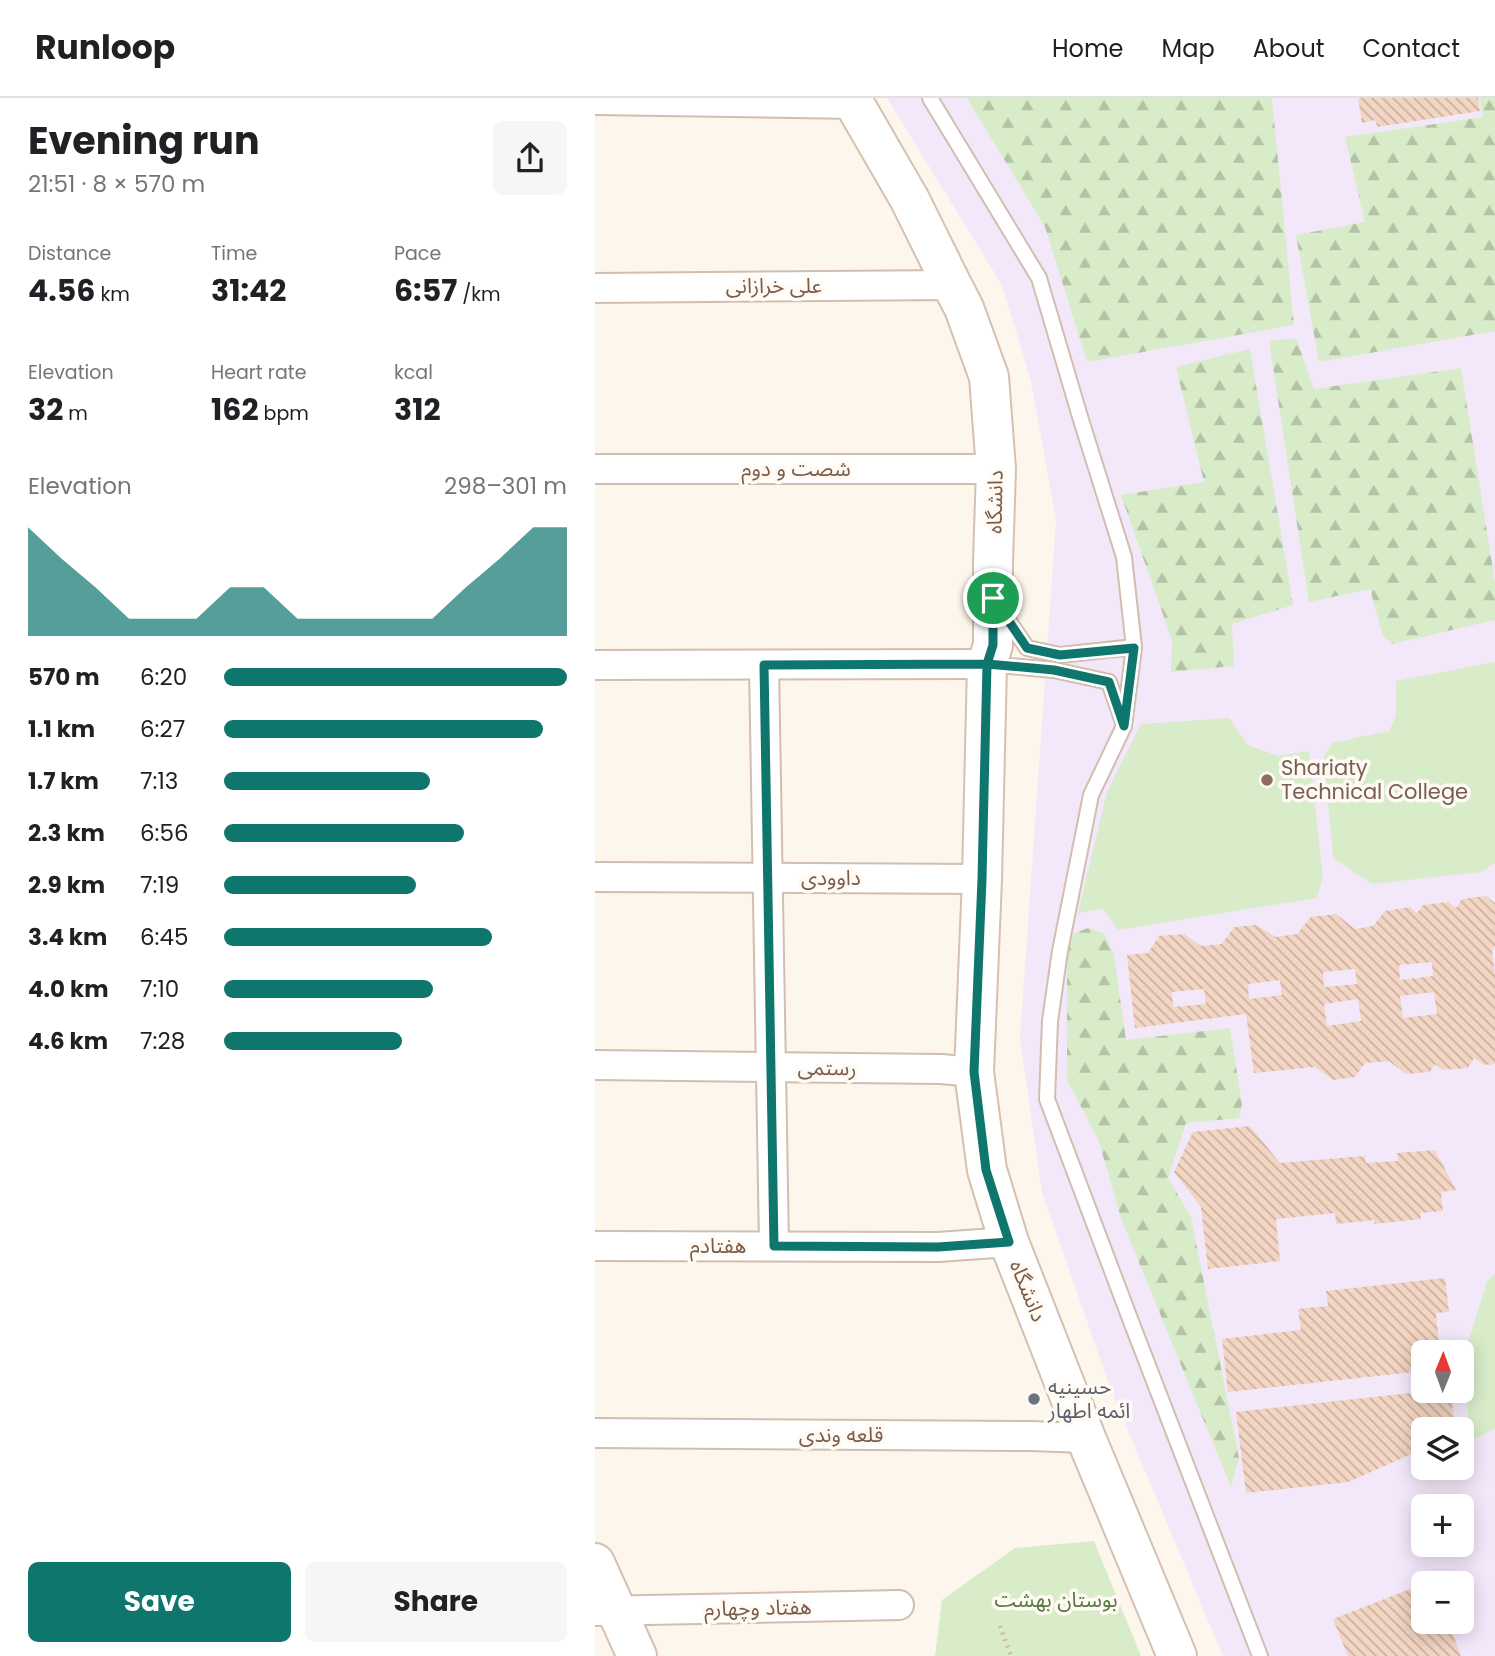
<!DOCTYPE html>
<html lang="en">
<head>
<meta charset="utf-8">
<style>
  body { margin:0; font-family:Poppins,"Noto Sans Arabic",sans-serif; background:#f6f6f6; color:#202124; height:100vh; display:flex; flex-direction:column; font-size:26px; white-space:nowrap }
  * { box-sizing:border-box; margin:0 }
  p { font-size:23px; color:#757577 }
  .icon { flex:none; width:38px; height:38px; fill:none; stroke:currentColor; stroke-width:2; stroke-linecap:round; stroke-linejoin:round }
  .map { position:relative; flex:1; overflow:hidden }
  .drawer { display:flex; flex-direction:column; background:#fff; width:595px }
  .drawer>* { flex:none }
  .needle { width:46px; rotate:1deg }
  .controls { position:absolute; left:816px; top:1242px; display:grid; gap:14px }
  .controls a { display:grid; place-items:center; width:63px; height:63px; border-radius:10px; background:#fff; box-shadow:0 4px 18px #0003; font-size:35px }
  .pin { position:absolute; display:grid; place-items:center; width:60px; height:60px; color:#fff; margin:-30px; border:4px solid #fff; border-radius:50%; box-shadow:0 2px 7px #0007 }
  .round { display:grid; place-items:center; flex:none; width:74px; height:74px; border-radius:10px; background:#f6f6f6 }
  .headline { display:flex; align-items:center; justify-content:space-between; height:119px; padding:0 28px }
  h1 { font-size:38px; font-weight:700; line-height:52px }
  .stats { display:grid; grid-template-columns:repeat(3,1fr); gap:10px; height:119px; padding:7px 28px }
  .stats div { display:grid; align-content:center }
  .stats b { font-size:30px; font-weight:700 }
  .stats small { font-size:19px; font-weight:400 }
  .stats p { font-size:19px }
  .chart { height:196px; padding:14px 28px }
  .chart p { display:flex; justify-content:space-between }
  .chart svg { width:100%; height:126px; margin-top:7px; fill:#0f766e; opacity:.7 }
  .cta { display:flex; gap:14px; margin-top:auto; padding:14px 28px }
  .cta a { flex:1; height:80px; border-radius:10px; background:#0f766e; color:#fff; font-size:28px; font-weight:700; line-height:80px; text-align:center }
  .cta a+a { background:#f6f6f6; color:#202124 }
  ul { padding:0 28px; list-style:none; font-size:23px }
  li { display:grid; grid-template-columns:112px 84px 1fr; align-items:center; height:52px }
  li i { height:18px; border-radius:9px; background:#0f766e }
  header { display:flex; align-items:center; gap:42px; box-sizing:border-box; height:98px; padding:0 35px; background:#fff; border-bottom:2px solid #e0e0e0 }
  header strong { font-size:33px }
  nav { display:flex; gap:38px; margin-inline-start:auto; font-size:24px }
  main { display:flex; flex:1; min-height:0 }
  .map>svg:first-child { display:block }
  .education { fill:#f3e8fa; fill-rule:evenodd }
  .green { fill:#d8ecc9 }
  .forest { fill:url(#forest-firs) }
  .building { fill:url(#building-back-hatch); fill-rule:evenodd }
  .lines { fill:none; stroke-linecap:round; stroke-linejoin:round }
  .lane-casing { stroke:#d1beb0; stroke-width:18 }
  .street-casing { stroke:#d1beb0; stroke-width:32 }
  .secondary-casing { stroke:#d6c0b0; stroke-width:42 }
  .path { stroke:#d9b8a5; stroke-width:4.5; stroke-dasharray:2 5; stroke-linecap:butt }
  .lane { stroke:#fff; stroke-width:14 }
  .street { stroke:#fff; stroke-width:28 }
  .secondary { stroke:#fff; stroke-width:38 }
  .route-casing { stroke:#fff; stroke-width:14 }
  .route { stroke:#0f766e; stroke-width:9 }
  .education-dot { fill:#8d6e63; stroke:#fffaf3; stroke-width:2.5 }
  .worship-dot { fill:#6b7280; stroke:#fffaf3; stroke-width:2.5 }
  .labels { text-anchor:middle; stroke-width:7; stroke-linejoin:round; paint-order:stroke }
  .street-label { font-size:21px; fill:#7a5c4d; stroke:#fffaf3 }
  .education-label { font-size:21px; fill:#785e54; stroke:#fffaf3; text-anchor:start }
  .worship-label { font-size:21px; fill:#5b616d; stroke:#fffaf3; text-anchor:start }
  .park-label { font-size:21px; fill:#537a41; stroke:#fffaf3 }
</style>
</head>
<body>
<header>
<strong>Runloop</strong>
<nav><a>Home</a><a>Map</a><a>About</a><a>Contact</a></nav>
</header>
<main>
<section class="drawer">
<div class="headline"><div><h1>Evening run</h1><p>21:51 · 8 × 570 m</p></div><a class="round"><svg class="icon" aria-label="share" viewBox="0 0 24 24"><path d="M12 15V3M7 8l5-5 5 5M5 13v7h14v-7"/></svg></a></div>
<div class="stats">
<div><p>Distance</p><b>4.56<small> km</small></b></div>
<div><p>Time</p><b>31:42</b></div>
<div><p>Pace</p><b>6:57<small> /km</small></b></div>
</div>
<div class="stats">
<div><p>Elevation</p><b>32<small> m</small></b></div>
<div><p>Heart rate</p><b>162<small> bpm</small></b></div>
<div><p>kcal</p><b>312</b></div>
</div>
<div class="chart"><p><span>Elevation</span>298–301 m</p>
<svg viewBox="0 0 160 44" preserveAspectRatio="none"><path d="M0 44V6L10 17L20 27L30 38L40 38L50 38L60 27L70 27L80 38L90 38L100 38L110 38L120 38L130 27L140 17L150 6L160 6V44z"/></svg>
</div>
<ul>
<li><b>570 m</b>6:20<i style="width:100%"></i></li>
<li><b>1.1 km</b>6:27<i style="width:93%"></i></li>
<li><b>1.7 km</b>7:13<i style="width:60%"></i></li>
<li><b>2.3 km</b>6:56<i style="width:70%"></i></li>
<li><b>2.9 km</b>7:19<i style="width:56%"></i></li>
<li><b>3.4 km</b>6:45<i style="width:78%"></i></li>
<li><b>4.0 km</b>7:10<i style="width:61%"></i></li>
<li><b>4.6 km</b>7:28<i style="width:52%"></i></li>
</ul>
<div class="cta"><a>Save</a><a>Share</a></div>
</section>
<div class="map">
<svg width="900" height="1558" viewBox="0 0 900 1558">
  <defs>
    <pattern id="forest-firs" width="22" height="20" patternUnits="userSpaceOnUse" patternTransform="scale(1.75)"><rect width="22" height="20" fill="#d8ecc9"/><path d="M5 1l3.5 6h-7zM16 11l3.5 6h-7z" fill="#b4c2a5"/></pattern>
    <pattern id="building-back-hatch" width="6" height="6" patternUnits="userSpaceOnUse" patternTransform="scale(1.75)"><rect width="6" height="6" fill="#f3d5c3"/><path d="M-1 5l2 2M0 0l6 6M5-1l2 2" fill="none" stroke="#cab0a1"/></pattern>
  </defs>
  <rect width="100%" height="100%" fill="#fdf6ec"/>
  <path class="education" d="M292,0h608v1558h-272l-112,-266 -69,-198 -22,-153 36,-519 -25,-139 -29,-96zM828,1255h38v38h-38zM828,1332h38v38h-38zM828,1409h38v38h-38zM828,1486h38v38h-38z"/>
  <g class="green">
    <path d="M900,564v201l-14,9 -109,12 -39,-26 -9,-101 8,-14 57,-12 7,-15v-35z"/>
    <path d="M634,620l19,27 30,11 31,-5 14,126 -6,21 -199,32 -15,-21 -25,4 29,-121 34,-68z"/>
    <path d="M900,1176v155l-26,12 -4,-88 22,-72z"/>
    <path d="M499,1443l47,115h-206l7,-56 73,-52z"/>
  </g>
  <g class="forest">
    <path d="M372,0h305l22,227 -207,37 -42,-135z"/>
    <path d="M885,0h15v233l-176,31 -23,-127 69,-13 -20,-85 138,-20z"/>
    <path d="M701,240l18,51 147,-21 34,214v38l-103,24 -9,-8 -13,-47 -61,13 -40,-261z"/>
    <path d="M655,251l43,256 -61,19 2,42 -63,6 1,-32 -51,-145 83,-13 -28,-115z"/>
    <path d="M493,830l16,5 10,22 12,85 104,-12 12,76 -3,14 -53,5 -18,55 23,39 48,241 -8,29 -109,-266 -24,-82 -31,-59v-121l2,-14 6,-12z"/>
  </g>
  <g class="building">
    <path d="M763,0h120l2,13 -103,16 -1,-7 -14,3z"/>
    <path d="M891,798l9,7v43l-3,4 3,26v88l-11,1 -10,-7 -6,10 -25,2 -8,-6 -5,8 -24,2 -17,-13 -24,2 -10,14 -22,3 -18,-13 -61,6 -8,-59 -111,14 -8,-73 21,-2 11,-17 25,-2 17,12 21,-2 12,-17 22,-2 20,12 21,-3 14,-17 25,-3 19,15 18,-3 12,-15 25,-4 7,6 6,-8 25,-3 8,6 6,-9zM837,864l1,14 -33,4 -1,-15zM760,871l2,15 -33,3 -1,-15zM685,882l2,15 -33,4 -1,-15zM609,891l2,15 -33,3 -1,-15zM839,894l3,22 -34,4 -3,-22zM763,901l3,22 -34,5 -3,-22z"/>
    <path d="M655,1028l30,37 85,-7 1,7 32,-2 -1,-8 38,-3 21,40 -15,2 2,19 -23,2 1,6 -47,5v-4l-38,4 -1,-11 -59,6 4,42 -72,8 -7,-62 -27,-35 19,-40z"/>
    <path d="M850,1180l4,34 -13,1 4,40h-17v18l-195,21 -6,-53 79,-9 -3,-21 30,-3 -2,-15z"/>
    <path d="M834,1293h22l4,39h-32v19l-75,33 -102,11 -10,-81z"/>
    <path d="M828,1486v38h25l13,34h-113l-15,-37z"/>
  </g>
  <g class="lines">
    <defs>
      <g id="lane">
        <path d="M335,0l109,180 42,142 43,137 10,90 -10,79 -33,69 -31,156 -10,70 -3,78 85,225 128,332"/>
        <path d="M407,513l25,37 33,7 74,-8"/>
        <path d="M393,566l66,6 55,12 14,40"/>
      </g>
      <g id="street">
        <path d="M0,2l260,4"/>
        <path d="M0,190l357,-3"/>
        <path d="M0,371h401"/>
        <path d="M0,567l392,-1"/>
        <path d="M169,567l10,581"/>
        <path d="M0,779l387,2"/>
        <path d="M0,967l346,4 33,3"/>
        <path d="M0,1148l343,1 71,-5"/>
        <path d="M0,1335l435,3 56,2"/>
        <path d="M0,1513l304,-6"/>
      </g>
      <g id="secondary">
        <path d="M256,0l59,102 42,85 12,23 25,69 7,92 -3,93v83l-6,19 -5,215 -8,193 13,98 22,72 77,196 91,218"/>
        <path d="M0,1465l42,93"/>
      </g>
    </defs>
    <use href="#lane" class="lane-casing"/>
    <use href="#street" class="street-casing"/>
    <use href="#secondary" class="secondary-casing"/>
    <path class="path" d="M405,1528l11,30"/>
    <use href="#lane" class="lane"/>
    <use href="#street" class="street"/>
    <use href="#secondary" class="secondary"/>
  </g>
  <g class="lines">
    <defs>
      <path id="route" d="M398,500v47l-6,19 -5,215 -8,193 12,98 23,72 -71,5 -164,-1 -10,-581 223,-1 67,6 55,12 15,44 10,-78 -74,7 -33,-7 -34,-50"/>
    </defs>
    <use href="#route" class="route-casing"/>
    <use href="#route" class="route"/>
  </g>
  <circle class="education-dot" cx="672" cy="682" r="7"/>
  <circle class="worship-dot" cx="439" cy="1301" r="7"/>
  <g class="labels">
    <g class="street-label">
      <text x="179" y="195">علی خرازانی</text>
      <text x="201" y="378">شصت و دوم</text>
      <text transform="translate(400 404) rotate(-89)" y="7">دانشگاه</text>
      <text x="236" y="787">داوودی</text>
      <text transform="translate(232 970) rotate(1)" y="7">رستمی</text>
      <text x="123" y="1155">هفتادم</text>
      <text transform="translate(433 1193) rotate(68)" y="7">دانشگاه</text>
      <text x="246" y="1344">قلعه وندی</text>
      <text transform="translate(163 1510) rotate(-1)" y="7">هفتاد وچهارم</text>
    </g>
    <g class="education-label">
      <text x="686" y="677">Shariaty<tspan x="686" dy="24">Technical College</tspan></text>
    </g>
    <g class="worship-label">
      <text x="453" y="1296">حسینیه<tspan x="453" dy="24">ائمه اطهار</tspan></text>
    </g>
    <g class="park-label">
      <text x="461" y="1509">بوستان بهشت</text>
    </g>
  </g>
</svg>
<div class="controls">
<a><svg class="needle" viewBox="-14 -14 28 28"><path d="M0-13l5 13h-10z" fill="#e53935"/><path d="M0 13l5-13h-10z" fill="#757577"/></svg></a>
<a><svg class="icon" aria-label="layers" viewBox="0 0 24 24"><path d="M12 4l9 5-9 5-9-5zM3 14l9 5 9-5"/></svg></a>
<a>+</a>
<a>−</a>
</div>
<div class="pin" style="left:398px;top:500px;background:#1e9e55"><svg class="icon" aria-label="arrive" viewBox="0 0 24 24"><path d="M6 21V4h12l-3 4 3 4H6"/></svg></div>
</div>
</main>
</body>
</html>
